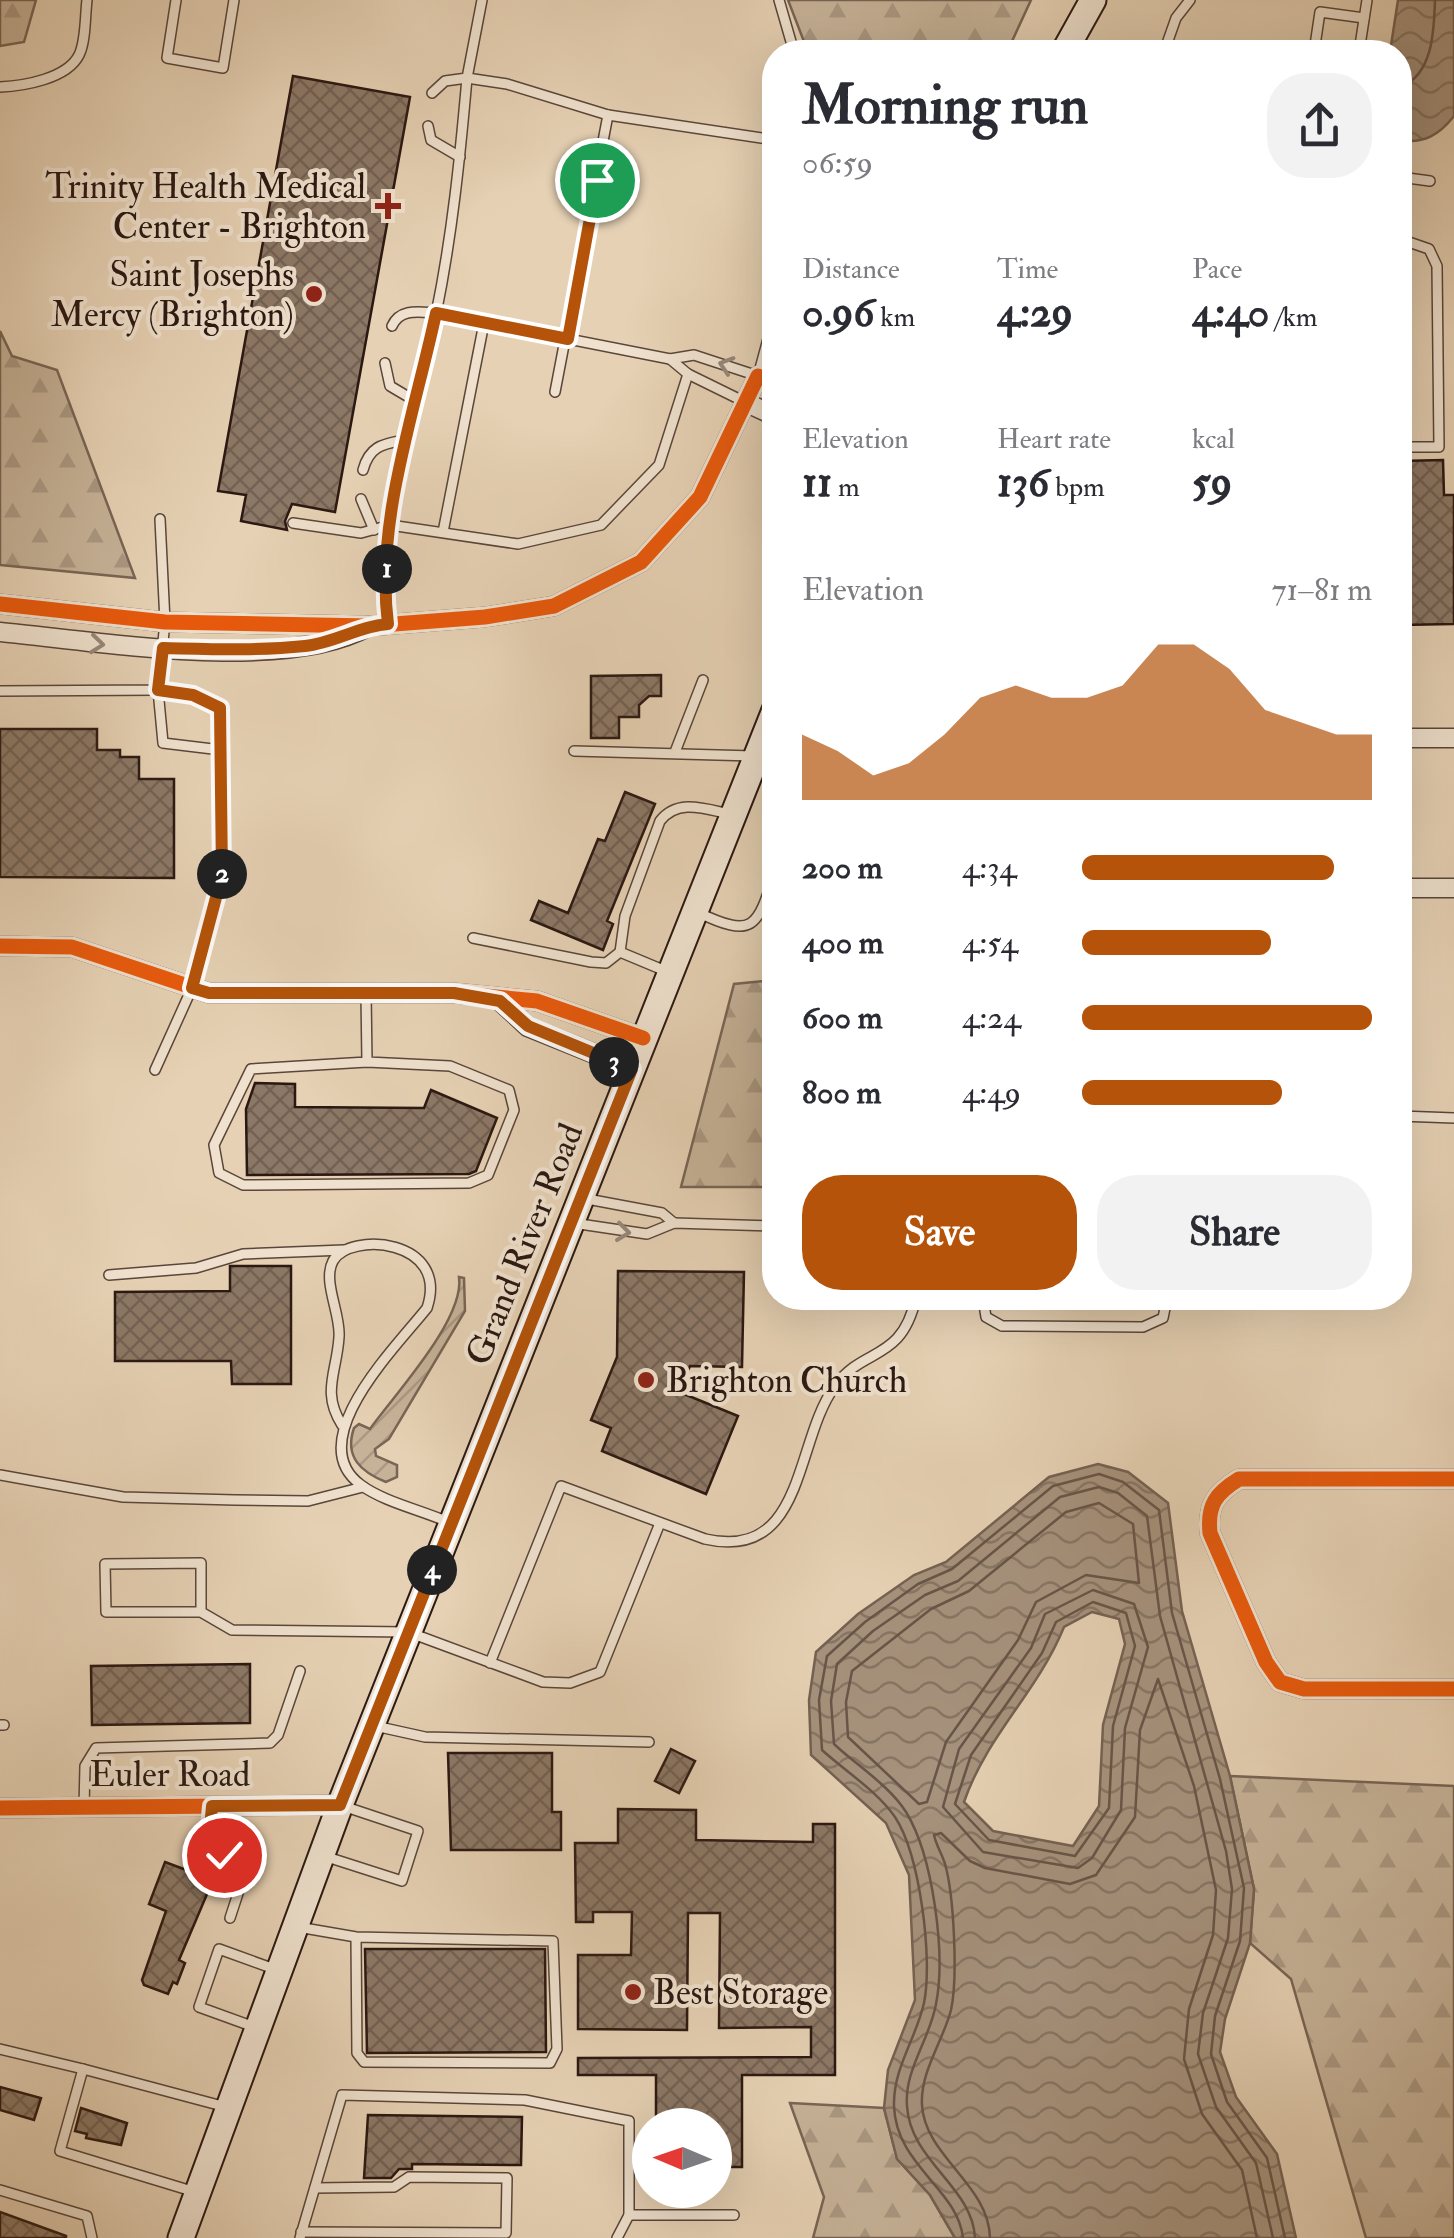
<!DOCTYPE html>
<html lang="en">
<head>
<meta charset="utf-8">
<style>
  body { margin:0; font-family:"IM FELL Double Pica",serif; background:#f2f2f3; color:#2b2b33; height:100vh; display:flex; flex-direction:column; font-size:38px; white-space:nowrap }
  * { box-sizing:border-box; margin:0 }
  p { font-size:32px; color:#7c7c81 }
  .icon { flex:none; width:55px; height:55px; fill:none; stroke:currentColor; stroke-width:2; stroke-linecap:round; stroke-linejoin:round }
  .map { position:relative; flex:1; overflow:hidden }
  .side { position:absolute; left:762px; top:40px; width:650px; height:1270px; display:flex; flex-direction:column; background:#fff; border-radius:40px; box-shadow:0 10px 40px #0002 }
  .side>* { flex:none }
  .needle { width:65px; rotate:272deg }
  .tools { position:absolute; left:632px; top:2108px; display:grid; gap:20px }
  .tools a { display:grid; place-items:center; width:100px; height:100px; border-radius:50%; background:#fff; box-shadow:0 10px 40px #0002; font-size:50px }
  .pin { position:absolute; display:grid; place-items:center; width:85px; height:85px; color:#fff; margin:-42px; border:5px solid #fff; border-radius:50%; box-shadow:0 2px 10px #0007 }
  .km { position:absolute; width:50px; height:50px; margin:-25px; border-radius:50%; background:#222; color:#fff; font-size:28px; line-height:50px; text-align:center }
  .round { display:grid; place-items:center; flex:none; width:105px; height:105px; border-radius:40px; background:#f2f2f3 }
  .overview { display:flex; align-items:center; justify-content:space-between; height:170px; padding:0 40px }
  h1 { font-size:55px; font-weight:700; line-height:75px }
  .figures { display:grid; grid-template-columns:repeat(3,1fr); gap:15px; height:170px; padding:10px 40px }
  .figures div { display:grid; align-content:center }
  .figures b { font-size:42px; font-weight:700 }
  .figures small { font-size:28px; font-weight:400 }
  .figures p { font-size:28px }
  .chart { height:280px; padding:20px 40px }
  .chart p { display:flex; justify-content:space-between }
  .chart svg { width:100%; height:180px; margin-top:10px; fill:#b45309; opacity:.7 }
  .cta { display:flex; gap:20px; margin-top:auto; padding:20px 40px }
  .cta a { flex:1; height:115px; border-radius:40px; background:#b45309; color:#fff; font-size:40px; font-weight:700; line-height:115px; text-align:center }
  .cta a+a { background:#f2f2f3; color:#2b2b33 }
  ul { padding:0 40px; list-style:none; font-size:32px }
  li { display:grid; grid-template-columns:160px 120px 1fr; align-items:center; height:75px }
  li i { height:25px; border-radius:12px; background:#b45309 }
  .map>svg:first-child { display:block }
  .forest { fill:url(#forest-firs); stroke:#786555; stroke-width:2.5 }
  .garden { fill:url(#garden-furrows); stroke:#786555; stroke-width:2.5 }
  .water { fill:url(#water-waves); stroke:#756152; stroke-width:2.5; fill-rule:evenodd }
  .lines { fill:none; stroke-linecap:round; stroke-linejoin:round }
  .shore { stroke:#685548; stroke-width:2.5 }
  .building { fill:url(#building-cross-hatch); stroke:#2b1812; stroke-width:2.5 }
  .service-casing { stroke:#5a463a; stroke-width:12 }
  .minor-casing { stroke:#5a463a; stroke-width:21 }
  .secondary-casing { stroke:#2b1812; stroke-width:29 }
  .service { stroke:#efe1ce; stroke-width:9 }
  .minor { stroke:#efe1ce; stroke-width:18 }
  .secondary { stroke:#efe1ce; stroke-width:25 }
  .cycleway-casing { stroke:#efe1ce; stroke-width:21 }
  .cycleway { stroke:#e8590c; stroke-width:15 }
  .oneway { stroke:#978779 }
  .route-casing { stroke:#fff; stroke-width:20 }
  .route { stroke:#b45309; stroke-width:12 }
  .poi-dot { fill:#8f2418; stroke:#efe1ce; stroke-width:4 }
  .labels { text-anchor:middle; stroke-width:8; stroke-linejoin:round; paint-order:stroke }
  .poi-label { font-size:35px; fill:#2b1812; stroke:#efe1ce; text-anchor:end }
  .street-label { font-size:35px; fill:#2b1812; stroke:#efe1ce }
</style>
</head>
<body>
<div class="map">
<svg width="1454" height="2238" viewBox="0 0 1454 2238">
  <defs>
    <pattern id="forest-firs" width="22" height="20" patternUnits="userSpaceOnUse" patternTransform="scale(2.5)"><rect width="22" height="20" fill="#c6b298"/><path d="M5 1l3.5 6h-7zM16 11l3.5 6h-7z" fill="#aa9882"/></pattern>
    <pattern id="garden-furrows" width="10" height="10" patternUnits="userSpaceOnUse" patternTransform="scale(2.5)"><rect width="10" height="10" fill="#c6b298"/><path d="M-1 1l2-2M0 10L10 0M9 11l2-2" fill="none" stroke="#aa9882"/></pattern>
    <pattern id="water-waves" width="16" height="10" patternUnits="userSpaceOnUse" patternTransform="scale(2.5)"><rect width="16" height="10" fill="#a6927d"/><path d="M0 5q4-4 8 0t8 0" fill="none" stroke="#877665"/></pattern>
    <pattern id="building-cross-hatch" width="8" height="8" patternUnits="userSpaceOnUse" patternTransform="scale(2.5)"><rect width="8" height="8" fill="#8c7866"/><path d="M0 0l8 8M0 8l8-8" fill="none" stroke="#736153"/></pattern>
  </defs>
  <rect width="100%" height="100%" fill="#e6d1b4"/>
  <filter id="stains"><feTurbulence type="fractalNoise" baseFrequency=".002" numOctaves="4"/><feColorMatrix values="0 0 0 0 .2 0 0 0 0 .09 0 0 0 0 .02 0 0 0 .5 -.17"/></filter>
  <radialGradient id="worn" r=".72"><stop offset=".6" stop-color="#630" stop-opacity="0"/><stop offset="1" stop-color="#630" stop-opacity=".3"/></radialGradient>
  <g class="forest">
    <path d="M0,0h36l-12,42 -24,4z"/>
    <path d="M788,0h243l-24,52h-199z"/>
    <path d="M0,331l12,25 45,14 78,208 -135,-13z"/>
    <path d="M775,980v207h-94l53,-203z"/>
    <path d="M1230,1776l224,10v452h-88l-75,-259 -41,-36 4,-54z"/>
    <path d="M790,2103l94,5 13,51 33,36 25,43h-142l11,-41z"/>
  </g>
  <path class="garden" d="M459,1277l5,1 1,33 -76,128 -14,10 1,7 21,9v12l-11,5c-25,-10 -42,-25 -32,-54l5,-4 11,5c25,-35 95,-110 89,-152z"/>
  <g class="water">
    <path d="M1398,0h56v116c-15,19 -30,28 -54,24v-88h-10z"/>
    <path d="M1098,1464l30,8 40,31 14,108 48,165 24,113 -4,54 -25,76 -5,33 16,45 41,57 19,84h-341l-25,-43 -33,-36 -13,-51 4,-38 27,-70 -6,-125 -23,-52 -75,-68 -2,-55 7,-48 42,-38 56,-39 32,-13 103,-85zM1092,1612l27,7 6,25 -22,81 -4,81 -26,40 -80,-15 -29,-29c23,-67 73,-109 100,-175z"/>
  </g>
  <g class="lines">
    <g class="shore">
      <path d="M1400,88c33,-14 34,-56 35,-88"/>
      <path d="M1099,1503l34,21 6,59 -53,-8 -50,27 -18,38 -72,102 -19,60 -8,2 -71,-67 -2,-35 6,-31 79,-62 38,-18 97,-79z"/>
      <path d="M1093,1590l41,14 14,43 -23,81 -4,82 -29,48 -14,10 -95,-16 -40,-45 16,-58 72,-101 14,-34z"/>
      <path d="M1093,1602l33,11 9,33 -22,80 -4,82 -34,48 -86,-16 -34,-36 16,-49 71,-102 14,-31z"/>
      <path d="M963,2238c-5,-49 -67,-72 -69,-132 -1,-38 22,-67 30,-103 9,-44 -4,-148 -29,-186 -18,-26 -50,-46 -73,-67l-3,-50 8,-44 38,-34 53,-38 34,-15 101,-83 46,-12 24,8 36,28 13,103 48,166 24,109 -4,53 -25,75 -4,38 16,48 40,56 18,80"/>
      <path d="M975,2238c-2,-51 -65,-77 -68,-132 -3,-36 23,-67 29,-102 10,-50 -3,-148 -30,-192 -17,-27 -50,-47 -72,-68l-3,-43 6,-37 36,-33 52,-36 33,-14 102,-84 39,-10 19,6 29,23 13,100 66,235 6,38 -4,49 -25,75 -5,41 18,53 40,56 17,75"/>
      <path d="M990,2238c-1,-54 -65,-81 -68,-133 -2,-33 21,-64 29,-95 7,-32 3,-115 -6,-146 -3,-10 -9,-19 -11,-29l7,-2 29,28 15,7 85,16 26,-9 39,-58 5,-87 18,-51 36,107 22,104 -3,45 -24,74 -5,50 18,55 40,56 15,68"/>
    </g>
  </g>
  <g class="building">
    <path d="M293,76l117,21 -75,415 -43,-8 -7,17 2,9 -46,-9 5,-26 -28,-4z"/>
    <path d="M1443,460l1,35h10v129l-54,1v-164z"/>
    <path d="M661,675v21h-12l-10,9v12h-20v21h-28v-62z"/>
    <path d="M0,729h97v21h23v7h19v22h35v99l-174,-1z"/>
    <path d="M625,792l30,12 -48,117 6,3 -10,26 -72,-30 8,-19 29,12 30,-74 7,2z"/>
    <path d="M255,1083l40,1v23l129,1 7,-18 66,28 -21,53 -7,3 -222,1 -1,-66z"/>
    <path d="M230,1266h61v118h-59l-1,-23h-116v-69l115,-1z"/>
    <path d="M618,1271l126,1 -2,95 -52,-1 -11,26 59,24 -32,78 -104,-43 9,-23 -20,-8 26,-63z"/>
    <path d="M250,1664v59l-158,2 -1,-59z"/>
    <path d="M671,1749l24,12 -16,32 -24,-12z"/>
    <path d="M448,1753h104v59h9v38h-110z"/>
    <path d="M618,1809l78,1v30l117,2v-18h22v251h-93v92h-27v-42h-59v-50h-78v-17l233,-1v-30l-92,1 1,-115h-32l-1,117 -109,-1v-74h53l1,-43h-39v10h-17l-1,-79h43z"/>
    <path d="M165,1862l48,18 -34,80 6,3 -8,21 -4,-2 -5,12 -24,-9 -2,-5 24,-69 -17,-7z"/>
    <path d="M365,1949h180l1,103 -179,1z"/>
    <path d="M0,2087l41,11 -7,22 -34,-10z"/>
    <path d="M81,2108l46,15 -6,22 -35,-7 1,-4 -12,-3z"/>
    <path d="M368,2115l154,2 -1,48 -109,-1v5h-13l-8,9h-27z"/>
    <path d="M0,2212l66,24v2h-66z"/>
  </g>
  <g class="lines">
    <defs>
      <g id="service">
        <path d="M176,0l-9,58 56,10 11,-68"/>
        <path d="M779,0l15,52"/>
        <path d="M1164,52l12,-34 14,-18"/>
        <path d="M1314,52l6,-40 44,6"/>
        <path d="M1359,52l8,-52"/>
        <path d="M0,87c23,-1 67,-8 79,-32 7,-14 6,-39 8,-55"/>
        <path d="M432,93l13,-12 22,-3 15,-78"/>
        <path d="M428,126l3,14 29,17"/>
        <path d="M1400,177l30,4"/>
        <path d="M1400,239l29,10 8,17 2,181h-39"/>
        <path d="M392,326c8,-18 27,-14 44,-13l234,46"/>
        <path d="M385,363l5,23 27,16"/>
        <path d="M555,392l53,-277"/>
        <path d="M747,403l-59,-29 -18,-15 24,-4 64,21 17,-63"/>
        <path d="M363,470c7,-26 22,-26 46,-31"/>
        <path d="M361,499l13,31"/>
        <path d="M293,523l68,10 29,-8 128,19 83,-19 58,-60 29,-91"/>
        <path d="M443,532l41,-209"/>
        <path d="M388,624c-13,-102 28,-210 48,-310 16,-78 24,-156 31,-236l40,6 101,31 167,25"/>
        <path d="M0,691l158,-1 7,-68 -5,-103"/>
        <path d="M574,751l179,5"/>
        <path d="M675,752l28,-72"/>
        <path d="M697,912c57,27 60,16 78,-40"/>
        <path d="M473,938l118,24 15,1 14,-11"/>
        <path d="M668,972l-48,-20 5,-36 35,-95c18,-23 45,-12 70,-7"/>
        <path d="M366,993l1,69 -116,7 -37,76 5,28 24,12 226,-2 19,-8 26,-65 -5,-20 -59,-24 -83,-4"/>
        <path d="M155,1070l37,-82 30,-113v-11l-2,-157 -27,-12 -35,-5 5,53 58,7"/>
        <path d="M1400,1116l54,2"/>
        <path d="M582,1198l80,15 12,10"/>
        <path d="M573,1223l74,11 27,-11 101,3"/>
        <path d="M109,1275l87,-7 47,-14 101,-4"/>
        <path d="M983,1298l3,19 16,9 141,1 20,-9 4,-20"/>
        <path d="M342,1425c-21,-33 -5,-53 -3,-88 2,-23 -17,-56 -6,-76 17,-30 117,-22 94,47 -30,38 -127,133 -66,177 23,17 60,25 87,37"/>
        <path d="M0,1475l123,22 112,3 73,1 55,-14"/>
        <path d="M201,1612v-49l-96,1 1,48h95l31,18 176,2 135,50 27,1 30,-11 60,-149"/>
        <path d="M490,1663l71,-177 144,53c101,23 89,-98 130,-153 29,-40 66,-23 81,-88"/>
        <path d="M0,1725h4"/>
        <path d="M375,1726l50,11 224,5"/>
        <path d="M212,1806l-5,45 31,9 7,12 -15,46"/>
        <path d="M84,1807l1,-41 11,-18 174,-5 8,-8 22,-64"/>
        <path d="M324,1856l78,25 16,-50 -75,-25"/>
        <path d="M298,1927l58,10 197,4 4,108 -7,14 -186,-1 -7,-9 -1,-116"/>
        <path d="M257,2028l-58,-21 20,-58 58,21"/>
        <path d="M0,2049l83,20"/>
        <path d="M0,2190l87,26 5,22"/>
        <path d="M195,2192l-135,-41 23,-82 143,38"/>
        <path d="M629,2215h105"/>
        <path d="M301,2232l205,1 1,-55 -98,-1 -15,10 -79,1"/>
        <path d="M300,2238l42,-143 183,5 104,21v94l-12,23"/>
      </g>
      <g id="minor">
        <path d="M747,403l28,13"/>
        <path d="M0,604l165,18 204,4 116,-9 69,-11 87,-44 59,-65 58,-121 17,7"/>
        <path d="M0,632c96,9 284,42 369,-6"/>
        <path d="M1400,738h54"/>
        <path d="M1400,888h54"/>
        <path d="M0,946l72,1 137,46h245l83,8 106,37"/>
        <path d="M500,1001l28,26 104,42"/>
        <path d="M1454,1479h-215c-23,14 -32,26 -29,54l56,129 14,20 24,7h150"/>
        <path d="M0,1808l340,-3"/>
      </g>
      <g id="secondary">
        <path d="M1064,52l29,-52"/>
        <path d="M181,2238l159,-433 435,-1095"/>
      </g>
    </defs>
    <use href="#service" class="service-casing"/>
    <use href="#minor" class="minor-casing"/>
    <use href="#secondary" class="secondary-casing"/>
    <use href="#service" class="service"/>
    <use href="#minor" class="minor"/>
    <use href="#secondary" class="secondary"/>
    <defs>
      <g id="cycleway">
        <path d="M0,604l165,18 204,4 116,-9 69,-11 87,-44 59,-65 58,-121 17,7"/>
        <path d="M0,946l72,1 137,46h245l83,8 106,37"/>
        <path d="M1454,1479h-215c-23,14 -32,26 -29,54l56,129 14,20 24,7h150"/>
        <path d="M0,1808l340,-3"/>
      </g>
    </defs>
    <use href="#cycleway" class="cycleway-casing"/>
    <use href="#cycleway" class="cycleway"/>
  </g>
  <defs><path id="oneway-chevron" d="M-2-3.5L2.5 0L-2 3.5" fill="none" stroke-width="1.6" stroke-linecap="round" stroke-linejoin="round" transform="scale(2.5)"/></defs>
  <g class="oneway">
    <use href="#oneway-chevron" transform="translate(726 365) rotate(-162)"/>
    <use href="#oneway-chevron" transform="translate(97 644) rotate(6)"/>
    <use href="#oneway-chevron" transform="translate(623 1232) rotate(7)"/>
  </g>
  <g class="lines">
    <defs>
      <path id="route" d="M224,1855l-16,-3 4,-46 128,-1 292,-736 -104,-43 -28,-25 -46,-8h-245l-17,-5 30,-113 -2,-167 -27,-13 -35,-5 5,-42c47,1 95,3 142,-2 30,-3 54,-20 83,-22 -13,-102 27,-212 48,-311l132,26 29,-159"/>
    </defs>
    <use href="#route" class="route-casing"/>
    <use href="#route" class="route"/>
  </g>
  <g class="poi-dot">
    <path d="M383 191h10v10h10v10h-10v10h-10v-10h-10v-10h10z"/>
    <circle cx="314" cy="294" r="10"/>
    <circle cx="646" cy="1380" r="10"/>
    <circle cx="633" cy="1992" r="10"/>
  </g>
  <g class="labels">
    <g class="poi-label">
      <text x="366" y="198">Trinity Health Medical<tspan x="366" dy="40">Center - Brighton</tspan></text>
      <text x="294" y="286">Saint Josephs<tspan x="294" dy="40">Mercy (Brighton)</tspan></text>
      <text x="666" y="1392" text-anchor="start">Brighton Church</text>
      <text x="653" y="2004" text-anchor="start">Best Storage</text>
    </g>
    <g class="street-label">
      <text transform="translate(524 1244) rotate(-68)" y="12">Grand River Road</text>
      <text x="170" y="1786">Euler Road</text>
    </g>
  </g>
  <rect width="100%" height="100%" filter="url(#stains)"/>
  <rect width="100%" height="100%" fill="url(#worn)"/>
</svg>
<div class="tools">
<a><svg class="needle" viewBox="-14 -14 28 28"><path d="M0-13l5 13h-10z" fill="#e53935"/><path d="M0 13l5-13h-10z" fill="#7c7c81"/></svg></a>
</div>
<div class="pin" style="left:597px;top:180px;background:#1e9e55"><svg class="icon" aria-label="arrive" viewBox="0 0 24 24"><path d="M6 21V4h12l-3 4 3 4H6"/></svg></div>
<div class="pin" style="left:224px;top:1855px;background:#d93025"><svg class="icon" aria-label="check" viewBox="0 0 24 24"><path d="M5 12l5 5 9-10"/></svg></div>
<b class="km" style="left:387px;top:569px">1</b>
<b class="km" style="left:222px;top:874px">2</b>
<b class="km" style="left:614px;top:1062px">3</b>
<b class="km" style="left:432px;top:1570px">4</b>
<section class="side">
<div class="overview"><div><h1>Morning run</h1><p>06:59</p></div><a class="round"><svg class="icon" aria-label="share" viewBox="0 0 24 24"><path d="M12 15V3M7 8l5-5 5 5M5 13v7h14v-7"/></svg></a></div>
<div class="figures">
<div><p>Distance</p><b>0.96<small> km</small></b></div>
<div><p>Time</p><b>4:29</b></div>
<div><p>Pace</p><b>4:40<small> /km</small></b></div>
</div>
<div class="figures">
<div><p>Elevation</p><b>11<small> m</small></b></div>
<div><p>Heart rate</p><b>136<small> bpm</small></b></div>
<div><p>kcal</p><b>59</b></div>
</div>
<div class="chart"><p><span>Elevation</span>71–81 m</p>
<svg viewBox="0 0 160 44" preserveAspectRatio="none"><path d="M0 44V28L10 32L20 38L30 35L40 28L50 19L60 16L70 19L80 19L90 16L100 6L110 6L120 12L130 22L140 25L150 28L160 28V44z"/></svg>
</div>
<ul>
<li><b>200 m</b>4:34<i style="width:87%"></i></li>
<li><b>400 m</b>4:54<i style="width:65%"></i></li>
<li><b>600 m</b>4:24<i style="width:100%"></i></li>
<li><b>800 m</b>4:49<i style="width:69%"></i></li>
</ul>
<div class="cta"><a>Save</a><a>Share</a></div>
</section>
</div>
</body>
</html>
